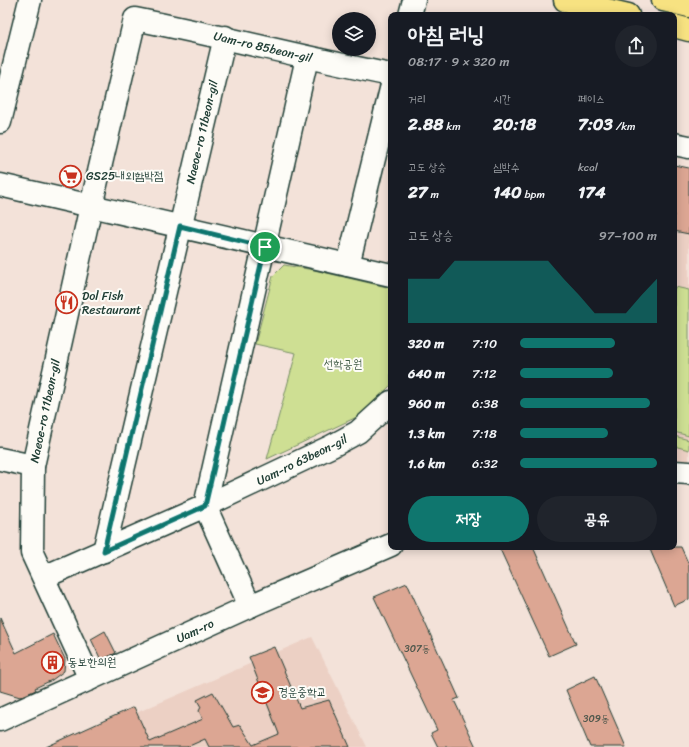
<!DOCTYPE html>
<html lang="ko">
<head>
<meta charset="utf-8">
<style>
  body { margin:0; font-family:Sriracha,"Poor Story",sans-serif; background:#20242c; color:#f1f3f6; height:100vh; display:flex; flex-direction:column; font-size:15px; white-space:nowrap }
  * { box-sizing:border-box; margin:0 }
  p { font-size:13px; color:#9ea1a6 }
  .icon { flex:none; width:22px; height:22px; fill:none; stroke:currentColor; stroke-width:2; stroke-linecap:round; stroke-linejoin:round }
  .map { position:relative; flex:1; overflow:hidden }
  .details { position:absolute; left:388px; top:12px; width:289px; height:538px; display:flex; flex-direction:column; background:#171b24; border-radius:8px; box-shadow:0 2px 10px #0003 }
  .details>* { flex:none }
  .buttons { position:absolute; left:332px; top:12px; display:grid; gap:8px }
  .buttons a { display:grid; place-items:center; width:44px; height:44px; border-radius:50%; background:#171b24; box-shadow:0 2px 10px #0003; font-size:20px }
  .pin { position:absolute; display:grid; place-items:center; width:34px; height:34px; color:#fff; margin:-17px; border:2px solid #fff; border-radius:50%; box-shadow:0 1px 4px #0007 }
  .round { display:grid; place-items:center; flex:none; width:42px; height:42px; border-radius:21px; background:#20242c }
  .summary { display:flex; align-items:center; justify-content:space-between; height:68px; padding:0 20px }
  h1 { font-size:22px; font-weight:700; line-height:30px }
  .figures { display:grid; grid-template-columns:repeat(3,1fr); gap:6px; height:68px; padding:4px 20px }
  .figures div { display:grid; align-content:center }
  .figures b { font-size:17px; font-weight:700 }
  .figures small { font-size:11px; font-weight:400 }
  .figures p { font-size:11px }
  .chart { height:112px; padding:8px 20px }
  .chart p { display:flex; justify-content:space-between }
  .chart svg { width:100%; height:72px; margin-top:4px; fill:#0f766e; opacity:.7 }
  .cta { display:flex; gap:8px; margin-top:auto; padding:8px 20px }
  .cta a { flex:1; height:46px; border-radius:24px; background:#0f766e; color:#fff; font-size:16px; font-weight:700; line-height:46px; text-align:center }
  .cta a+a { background:#20242c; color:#f1f3f6 }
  ul { padding:0 20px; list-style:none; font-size:13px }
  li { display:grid; grid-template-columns:64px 48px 1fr; align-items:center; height:30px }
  li i { height:10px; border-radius:5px; background:#0f766e }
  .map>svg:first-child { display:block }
  .built { fill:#ecd0c4 }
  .green { fill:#cedf93; stroke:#768e64 }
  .building { fill:#dca693; stroke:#1f3d34 }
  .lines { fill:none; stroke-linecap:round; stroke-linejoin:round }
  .minor-casing { stroke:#1f3d34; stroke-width:25 }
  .major-casing { stroke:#1f3d34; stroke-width:25 }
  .minor { stroke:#fdfcf7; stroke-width:22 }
  .major { stroke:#f7e281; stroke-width:22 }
  .route-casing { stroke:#fff; stroke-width:8 }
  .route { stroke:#0f766e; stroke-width:5 }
  .labels { text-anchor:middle; stroke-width:4; stroke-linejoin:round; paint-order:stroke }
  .number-label { font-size:10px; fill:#4e574c }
  .street-label { font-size:12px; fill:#1f3d34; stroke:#fdfcf7 }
  .poi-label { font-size:12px; fill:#1f3d34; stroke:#fdfcf7; text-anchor:start }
  .park-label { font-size:12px; fill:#425d47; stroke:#fdfcf7 }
</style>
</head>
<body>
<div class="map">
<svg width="689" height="747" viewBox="0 0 689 747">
  <rect width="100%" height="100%" fill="#f3e2d9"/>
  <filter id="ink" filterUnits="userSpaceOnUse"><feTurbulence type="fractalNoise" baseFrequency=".025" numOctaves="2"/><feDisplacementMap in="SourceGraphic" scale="8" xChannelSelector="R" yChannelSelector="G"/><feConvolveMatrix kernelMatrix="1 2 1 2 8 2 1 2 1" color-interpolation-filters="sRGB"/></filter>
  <g filter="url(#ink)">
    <g class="built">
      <path d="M674,167l15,4v296l-15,-3z"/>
      <path d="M312,637l55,110h-310z"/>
    </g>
    <g class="green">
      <path d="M284,265l30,5 77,18v97l-32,31 -92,43 29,-106 -41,-9 18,-68z"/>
      <path d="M675,287l14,3v146l-15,-4v-140z"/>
      <path d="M674,436l15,4v10l-15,-4z"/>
    </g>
    <g class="building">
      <path d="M674,165l15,3v66l-15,-3z"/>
      <path d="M499,547h34l43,97 -27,12z"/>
      <path d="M649,547h32l8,18v34l-15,7z"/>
      <path d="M407,583l52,115 -5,2 22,47h-38l-7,-14 6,-3 -63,-133z"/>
      <path d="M0,618l16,35 37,-19 12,25 -1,12 -12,9 -17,8 1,2 -16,7 -20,-6z"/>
      <path d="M105,631l11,22 -15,7 -10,-21z"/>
      <path d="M274,647l26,61 29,-8 21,47h-141l-4,-8 -18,8h-141l88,-40 16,35 53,-23 -4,-8 2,-4 -4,-7 16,-8 20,35 7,-2 13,20 26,-11 -30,-77z"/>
      <path d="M595,676l31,71h-36l-24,-57z"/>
    </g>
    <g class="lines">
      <defs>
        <g id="minor">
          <path d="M410,15l4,-15"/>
          <path d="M0,122l30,-122"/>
          <path d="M674,144l15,3"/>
          <path d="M0,185l391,90"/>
          <path d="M348,265l43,-176"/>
          <path d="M0,459l33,7"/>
          <path d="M674,472l15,1"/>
          <path d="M104,551l121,-514"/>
          <path d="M44,577l161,-71 127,-60 26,-14 33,-30"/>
          <path d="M250,606l-45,-100 102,-448"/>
          <path d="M90,679l-58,-126 1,-87 58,-260 44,-187c86,17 171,39 256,56"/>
          <path d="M0,720l250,-114 141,-61"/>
        </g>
        <g id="major">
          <path d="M565,0l63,15"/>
          <path d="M663,0l26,6"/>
          <path d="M674,26l15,4"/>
        </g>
      </defs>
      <use href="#minor" class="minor-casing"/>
      <use href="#major" class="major-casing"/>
      <use href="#minor" class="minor"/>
      <use href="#major" class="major"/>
    </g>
  </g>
  <g class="lines" filter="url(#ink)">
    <defs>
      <path id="route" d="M180,226l85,21 -60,259 -101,45z"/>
    </defs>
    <use href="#route" class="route-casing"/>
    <use href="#route" class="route"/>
  </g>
  <defs>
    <symbol id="supermarket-ring" viewBox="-11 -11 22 22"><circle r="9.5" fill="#fdfcf7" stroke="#c8321e" stroke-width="1.5"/><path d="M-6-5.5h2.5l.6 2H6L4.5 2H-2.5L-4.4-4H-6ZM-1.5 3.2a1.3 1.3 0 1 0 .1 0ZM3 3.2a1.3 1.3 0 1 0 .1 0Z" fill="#c8321e"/></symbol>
    <symbol id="restaurant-ring" viewBox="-11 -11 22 22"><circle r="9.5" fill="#fdfcf7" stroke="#c8321e" stroke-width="1.5"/><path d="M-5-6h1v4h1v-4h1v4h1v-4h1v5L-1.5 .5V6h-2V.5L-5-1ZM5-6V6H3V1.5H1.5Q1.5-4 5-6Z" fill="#c8321e"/></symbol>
    <symbol id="building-ring" viewBox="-11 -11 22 22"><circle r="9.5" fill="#fdfcf7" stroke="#c8321e" stroke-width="1.5"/><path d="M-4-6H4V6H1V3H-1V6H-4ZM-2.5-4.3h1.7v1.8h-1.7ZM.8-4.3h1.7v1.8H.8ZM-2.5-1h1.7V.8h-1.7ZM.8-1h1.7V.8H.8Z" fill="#c8321e"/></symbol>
    <symbol id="school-ring" viewBox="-11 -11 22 22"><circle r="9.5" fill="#fdfcf7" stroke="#c8321e" stroke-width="1.5"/><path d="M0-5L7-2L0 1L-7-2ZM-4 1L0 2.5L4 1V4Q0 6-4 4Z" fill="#c8321e"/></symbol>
  </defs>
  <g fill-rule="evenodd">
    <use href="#supermarket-ring" x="58" y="164" width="25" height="25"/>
    <use href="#restaurant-ring" x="54" y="290" width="25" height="25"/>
    <use href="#building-ring" x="40" y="650" width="25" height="25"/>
    <use href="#school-ring" x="250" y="680" width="25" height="25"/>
  </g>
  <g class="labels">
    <g class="number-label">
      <text x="417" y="652">307동</text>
      <text x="596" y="722">309동</text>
    </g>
    <g class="street-label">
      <text transform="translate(263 47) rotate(13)" y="4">Uam-ro 85beon-gil</text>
      <text transform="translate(202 132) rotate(-77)" y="4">Naeoe-ro 11beon-gil</text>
      <text transform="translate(45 411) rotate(-78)" y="4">Naeoe-ro 11beon-gil</text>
      <text transform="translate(302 460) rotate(-26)" y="4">Uam-ro 63beon-gil</text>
      <text transform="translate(195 631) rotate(-25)" y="4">Uam-ro</text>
    </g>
    <g class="poi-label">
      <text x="86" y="180">GS25내외함박점</text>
      <text x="82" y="300">Dol Fish<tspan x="82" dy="14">Restaurant</tspan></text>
      <text x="68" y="666">동보한의원</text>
      <text x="278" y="696">경운중학교</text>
    </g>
    <g class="park-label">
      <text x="343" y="368">선학공원</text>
    </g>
  </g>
</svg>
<div class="buttons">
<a><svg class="icon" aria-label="layers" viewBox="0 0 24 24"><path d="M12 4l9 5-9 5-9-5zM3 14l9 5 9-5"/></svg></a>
</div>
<div class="pin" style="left:265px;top:247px;background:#1e9e55"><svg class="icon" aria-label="arrive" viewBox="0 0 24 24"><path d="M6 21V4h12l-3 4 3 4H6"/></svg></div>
<section class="details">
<div class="summary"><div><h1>아침 러닝</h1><p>08:17 · 9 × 320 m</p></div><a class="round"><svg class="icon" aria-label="share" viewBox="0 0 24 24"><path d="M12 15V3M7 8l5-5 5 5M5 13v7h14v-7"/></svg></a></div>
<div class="figures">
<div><p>거리</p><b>2.88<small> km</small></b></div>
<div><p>시간</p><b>20:18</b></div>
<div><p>페이스</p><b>7:03<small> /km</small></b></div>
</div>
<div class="figures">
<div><p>고도 상승</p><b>27<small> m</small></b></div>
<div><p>심박수</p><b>140<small> bpm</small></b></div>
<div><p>kcal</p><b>174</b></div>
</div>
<div class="chart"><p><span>고도 상승</span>97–100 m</p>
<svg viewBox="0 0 160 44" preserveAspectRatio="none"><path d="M0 44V17L10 17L20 17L30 6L40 6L50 6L60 6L70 6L80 6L90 6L100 17L110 27L120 38L130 38L140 38L150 27L160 17V44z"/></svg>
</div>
<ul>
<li><b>320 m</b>7:10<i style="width:69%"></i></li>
<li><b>640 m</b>7:12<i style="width:68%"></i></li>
<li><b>960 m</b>6:38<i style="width:95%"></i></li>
<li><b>1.3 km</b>7:18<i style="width:64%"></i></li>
<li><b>1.6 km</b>6:32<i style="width:100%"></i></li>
</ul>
<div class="cta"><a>저장</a><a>공유</a></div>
</section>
</div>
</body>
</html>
